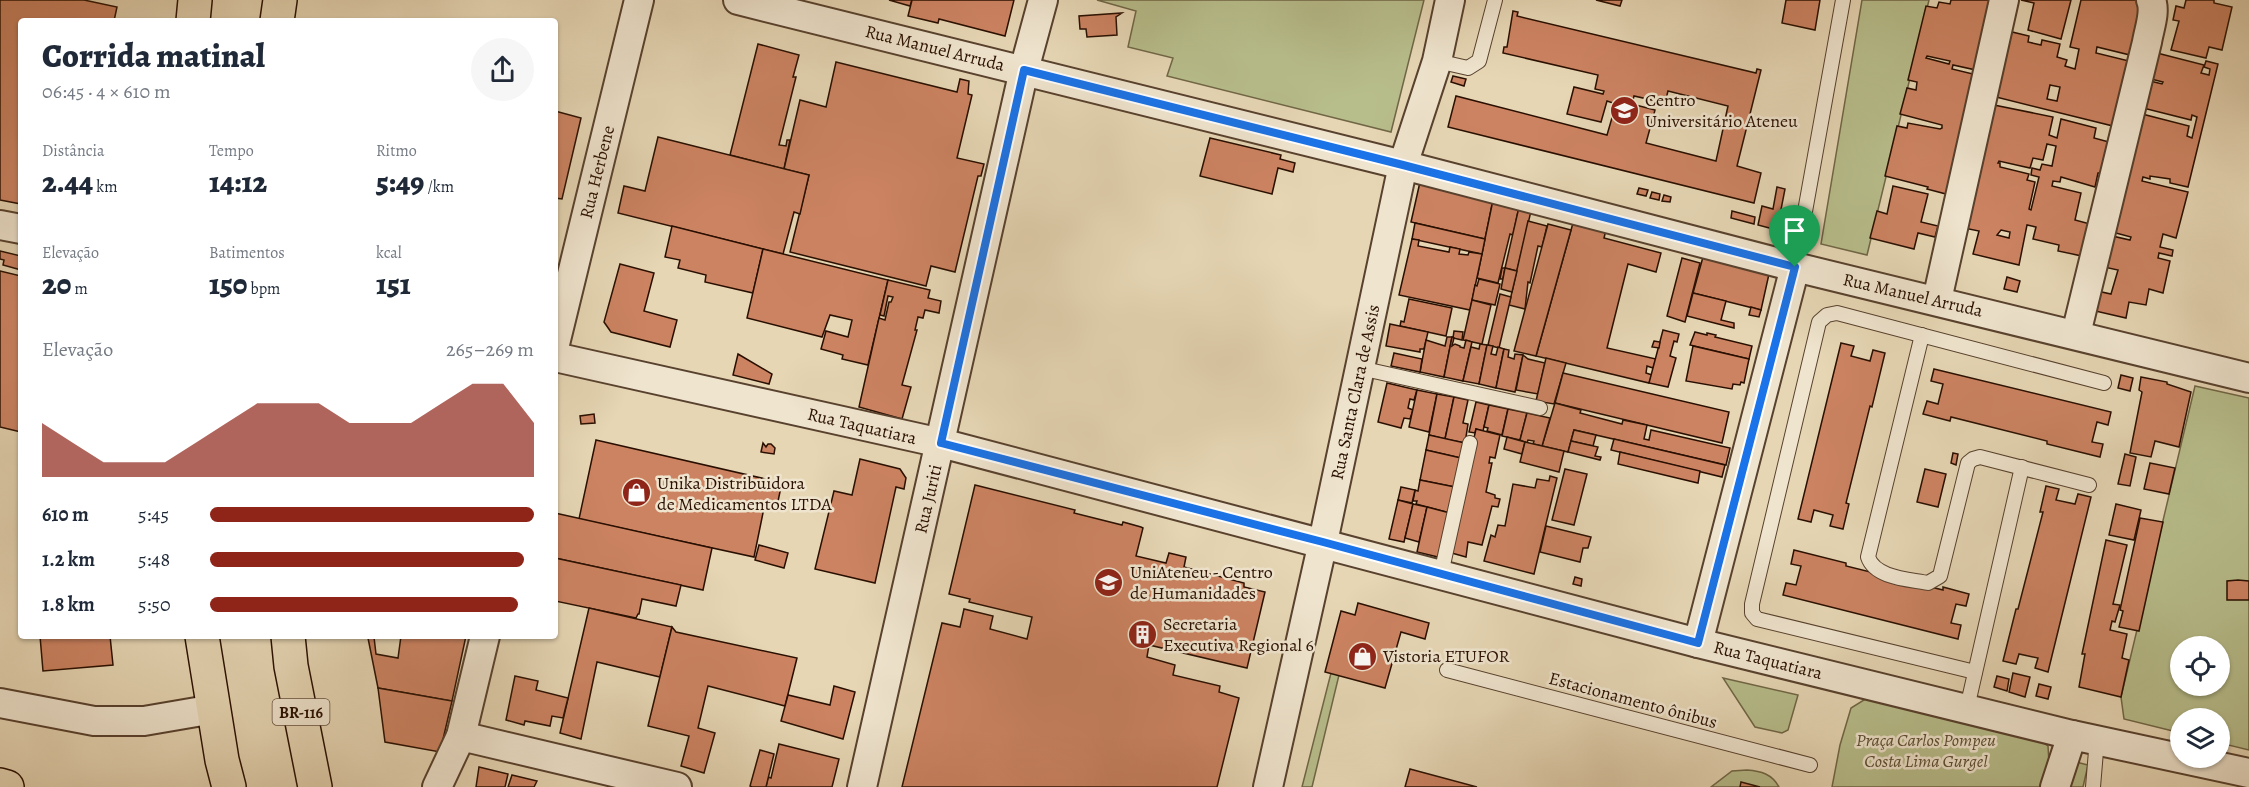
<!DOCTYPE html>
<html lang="pt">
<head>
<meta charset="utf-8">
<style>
  body { margin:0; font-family:Alegreya,serif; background:#f6f6f7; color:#1f2937; height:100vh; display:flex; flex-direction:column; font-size:22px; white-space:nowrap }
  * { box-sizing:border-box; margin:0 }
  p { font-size:20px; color:#747a83 }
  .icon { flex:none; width:33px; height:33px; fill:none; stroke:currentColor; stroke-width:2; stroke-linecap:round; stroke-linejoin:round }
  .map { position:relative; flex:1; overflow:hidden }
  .sheet { position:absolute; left:18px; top:18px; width:540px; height:621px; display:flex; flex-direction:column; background:#fff; border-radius:6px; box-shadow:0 2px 4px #0004 }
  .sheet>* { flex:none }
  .controls { position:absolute; left:2170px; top:636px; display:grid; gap:12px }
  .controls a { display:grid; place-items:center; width:60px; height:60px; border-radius:50%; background:#fff; box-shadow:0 2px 4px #0004; font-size:30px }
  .pin { position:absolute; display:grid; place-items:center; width:51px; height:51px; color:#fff; margin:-62px -26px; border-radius:50% 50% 50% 0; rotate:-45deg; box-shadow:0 0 6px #0007 }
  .pin .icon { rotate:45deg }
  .round { display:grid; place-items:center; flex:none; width:63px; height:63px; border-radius:32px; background:#f6f6f7 }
  .headline { display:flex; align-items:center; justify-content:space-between; height:102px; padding:0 24px }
  h1 { font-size:33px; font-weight:800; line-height:45px }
  .figures { display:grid; grid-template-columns:repeat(3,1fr); gap:9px; height:102px; padding:6px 24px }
  .figures div { display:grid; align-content:center }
  .figures b { font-size:30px; font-weight:800 }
  .figures small { font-size:16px; font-weight:400 }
  .figures p { font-size:16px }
  .chart { height:168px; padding:12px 24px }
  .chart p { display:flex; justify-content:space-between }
  .chart svg { width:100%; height:108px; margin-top:6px; fill:#8f2418; opacity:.7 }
  ul { padding:0 24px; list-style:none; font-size:20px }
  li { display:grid; grid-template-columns:96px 72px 1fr; align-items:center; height:45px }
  li i { height:15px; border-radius:8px; background:#8f2418 }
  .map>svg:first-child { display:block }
  .green { fill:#b7bd8b; stroke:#706646; stroke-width:1.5; fill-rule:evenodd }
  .building { fill:#cc8362; stroke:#290f01; stroke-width:1.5; fill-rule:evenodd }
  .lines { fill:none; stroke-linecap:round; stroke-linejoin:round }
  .service-casing { stroke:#58412e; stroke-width:16 }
  .minor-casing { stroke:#58412e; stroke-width:32 }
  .primary-casing { stroke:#290f01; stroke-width:36 }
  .trunk-casing { stroke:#290f01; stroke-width:36 }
  .service { stroke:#efe4ce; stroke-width:14 }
  .minor { stroke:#efe4ce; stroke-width:28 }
  .primary { stroke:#e6d6b4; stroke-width:33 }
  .trunk { stroke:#e6d6b4; stroke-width:33 }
  .route-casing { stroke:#fff; stroke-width:12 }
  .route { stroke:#1a73e8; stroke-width:8 }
  .labels { text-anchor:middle; stroke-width:5; stroke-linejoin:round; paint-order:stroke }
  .shield { fill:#efe4ce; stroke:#644f3e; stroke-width:1.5 }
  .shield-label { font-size:16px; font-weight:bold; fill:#290f01 }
  .street-label { font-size:18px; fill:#290f01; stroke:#efe4ce }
  .poi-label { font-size:18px; fill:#290f01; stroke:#efe4ce; text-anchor:start }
  .park-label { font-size:18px; font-style:italic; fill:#5b4c31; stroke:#efe4ce }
</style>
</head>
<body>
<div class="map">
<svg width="2249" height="787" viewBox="0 0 2249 787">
  <rect width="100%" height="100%" fill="#e6d6b4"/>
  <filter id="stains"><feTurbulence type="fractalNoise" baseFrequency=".00333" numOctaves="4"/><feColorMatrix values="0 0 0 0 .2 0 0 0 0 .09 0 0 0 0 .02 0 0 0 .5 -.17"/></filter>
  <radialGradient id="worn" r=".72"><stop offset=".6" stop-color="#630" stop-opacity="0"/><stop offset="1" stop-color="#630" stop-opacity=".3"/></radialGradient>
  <g class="green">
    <path d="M1097,0h327l-33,132 -224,-56 6,-18 -45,-11 8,-36z"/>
    <path d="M1862,0h67l-62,255 -46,-11z"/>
    <path d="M2195,386l54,12v352l-29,-7v-25h-39v15l-57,-14 -3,-22zM2181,646h39v40h-39z"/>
    <path d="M1331,673l8,2 -27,112h-10z"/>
    <path d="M1723,678l75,17 -10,35 -6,3 -27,-6z"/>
    <path d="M1867,698l175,44 6,4 1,17 -8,24h-209l8,-42 11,-37z"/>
    <path d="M2076,762l12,3 -5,22h-14z"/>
    <path d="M1747,770c14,1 25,4 32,17h-68l21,-16z"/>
  </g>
  <g class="building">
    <path d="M0,0h84l33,7 -3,14h-93v183l-21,-4z"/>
    <path d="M889,0h23l-2,6z"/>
    <path d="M912,0h102l-9,36 -66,-17 -1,4 -30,-7z"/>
    <path d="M1596,0h26l-2,6z"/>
    <path d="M1786,0h34l-5,30 -33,-7z"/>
    <path d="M1951,0h44l-19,70 -23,-5 -1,4 21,5 -27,120 -19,-5 1,-2 -43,-11 12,-50 10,2 1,-5 32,6 2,-1v-3l-42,-11 7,-26 9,2 1,-8 -9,-2 18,-74 11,2 2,-6 11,2zM1927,56l23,5 -1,3 -23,-6z"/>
    <path d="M2021,0h50l-10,39 -33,-9 6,-27z"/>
    <path d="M2081,0h61l-12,55 -33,-8 -1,6 33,8 -16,65 -117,-29 16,-65 17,4 -1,6 13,3 1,-5 18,4 -3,13 10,3 -2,6 10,3 4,-20 -9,-2zM2050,85l10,2 -3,14 -10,-2z"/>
    <path d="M2186,0h28v3l18,4 -10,43 -13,-3 -3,11 -35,-8 8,-29 -6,-1 3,-14 8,2z"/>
    <path d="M1513,11l5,1 -1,4 239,57 1,-4 4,1 -24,96 24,7 -7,30 -306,-76 8,-31 151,39 9,-31 -9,-3 -6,21 -34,-8 7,-27 29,7 1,-3 -9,-2 3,-14 -95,-22 1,-6h3zM1668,91l60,15 -12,55 -70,-18 9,-33 -23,-6 2,-8 31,7z"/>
    <path d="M1122,13l-6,4 1,18 -30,2 -1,-8h-6l-1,-13z"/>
    <path d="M758,44l41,11 -6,22h3l-17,68 7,1 1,-6h3l-6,29 -54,-14z"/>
    <path d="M2157,53l47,12 -3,8 8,2 1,-6 -6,-2 2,-6 12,3 -30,123 -18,-4v-4l-20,-3v3l-7,-2 -1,4 46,11 -12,46 -13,-4 -3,13 13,3 -1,6 -13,-3 -1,5 12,3 -7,32 -14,-4 -3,16 -17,-3 -3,16 -35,-8 6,-19 14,3 7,-24 -14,-3 8,-31 18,4 1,-3 -19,-5 30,-118 47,12 -2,10 5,2 5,-21 -5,-2 -1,5 -48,-12 7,-27 12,3 1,-2 -12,-3z"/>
    <path d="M836,62l121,30 3,-13 9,2 -1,13 4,1 -15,63 27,6 -3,12h-3l-23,96 -24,-6 -5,20 -136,-34 19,-77 -25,-6 16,-69 26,7z"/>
    <path d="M1453,76l13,3 -2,7 -13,-4z"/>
    <path d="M1994,105l59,12 -4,18 8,3 4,-19 35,9 -2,10 15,4 -7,31h-4l-3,14 -34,-10 -1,5 -7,-1 -1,5 29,7 -6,27 15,4 -8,32 -24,-5 1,-6 -26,-6 3,-12 -9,-2 -8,40 -46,-11 6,-23 -15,-3zM2047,144l9,2 -4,20 -10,-2 -2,6 -8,-2 -1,7 8,2 -8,33 -2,-1 6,-27 -8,-2 2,-6 -29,-7v-4h-2l1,-2 31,7 3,-10 10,2zM2001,230l9,2 -1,6 -12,-3z"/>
    <path d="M555,111l26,7 -19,81 -7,-1z"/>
    <path d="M658,137l151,38 -9,39 -6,-2 -11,42 -165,-41 6,-27 21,5z"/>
    <path d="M1210,138l71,17 -1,4 15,4 -2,9 -15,-4 -6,26 -72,-18z"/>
    <path d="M1420,182l73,18 -8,39 -74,-17z"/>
    <path d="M1893,186l35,8 -7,28 17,4 -3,11 -17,-4 -4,16 -44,-11 7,-27 10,3z"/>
    <path d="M1777,187l8,2 -8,41 -19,-5 4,-19 11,3z"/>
    <path d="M1639,188l9,2 -2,6 -9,-2z"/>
    <path d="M1652,192l8,2 -1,6 -9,-2z"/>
    <path d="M1664,195l7,2 -1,5 -8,-1z"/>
    <path d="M1493,200l26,7 -6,28 -3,-1 -12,49 -21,-5z"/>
    <path d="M1519,207l12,4 -14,60 -12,-3z"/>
    <path d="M1732,211l23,6 -1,7 -23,-6z"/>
    <path d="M1528,221l19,5 -5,21 -4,-1 -8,37 -2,-1 -3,27 -16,-4z"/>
    <path d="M1415,223l70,16 -3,15 -70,-15z"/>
    <path d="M1573,223l33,7 -2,8 57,15 -5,19 -28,-8 -21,84 49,11 -3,9 -6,-2 -1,7 6,2 -3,8 -113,-27z"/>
    <path d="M1548,224l23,6 -35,126 -22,-5z"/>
    <path d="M672,226l91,23 -10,44 -48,-11 1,-7 -28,-7 2,-8 -15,-3z"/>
    <path d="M1412,239l7,1 -1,6 31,6 1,-5 10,2 -1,5 9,1 1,-3 13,2 -12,56 -71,-15z"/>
    <path d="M763,249l125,31 -20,85 -26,-6 1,-4 -22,-6 5,-18 22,6 4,-17 -22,-5 -8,22 -75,-19z"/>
    <path d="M0,251l21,5v14l-18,-5 1,-5 -4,-1z"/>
    <path d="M1703,257l66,17 -8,36 -68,-17z"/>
    <path d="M1682,258l18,5 -15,59 -18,-6z"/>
    <path d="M620,264l34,9 -10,38 33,9 -7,27 -59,-15 -7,-10z"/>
    <path d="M1502,268h3l-2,11h-3z"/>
    <path d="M1505,268l12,3 -5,21 -11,-3z"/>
    <path d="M0,271l21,5v156l-21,-5z"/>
    <path d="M2007,277l13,4 -3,11 -13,-3z"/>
    <path d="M1479,279l21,5 -5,21 -23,-5 3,-15 2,1z"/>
    <path d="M888,280l42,10 -2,8 13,3 -2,12 -14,-3 -2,8 -5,-1 -3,13h2l-15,55 9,2 -9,32 -43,-12 20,-89 6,2 4,-18h2l2,-5 -5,-1 -4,20 -4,-1z"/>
    <path d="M1693,293l33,8 -5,19 13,3v5l-47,-12z"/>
    <path d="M1500,294l11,3 -12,51 -11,-3z"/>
    <path d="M1409,299l43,9 -6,28 -46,-10 1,-5 3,1z"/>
    <path d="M1472,300l19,5 -9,39 -19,-4z"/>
    <path d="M1751,307l10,3 -2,7 -10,-2z"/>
    <path d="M1390,324l38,8 -4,17h-4v3l-34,-6z"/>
    <path d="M1663,330l16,4 -2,8 -3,-1 -4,15 6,2 -8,29 -19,-4z"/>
    <path d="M1454,331l9,1 -1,8 -9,-2z"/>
    <path d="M1695,332l12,3v-2l9,2 -1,2 37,9 -3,13 -59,-14z"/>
    <path d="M1447,337h5l-8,40 -24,-5 6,-32 19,6z"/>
    <path d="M1452,337l2,1 -2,8 3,-2 5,2v1l4,1 2,-8 6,2 -9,39 -19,-4z"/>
    <path d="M1654,341l6,1 -1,6 -7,-1z"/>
    <path d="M1841,343l13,3 -3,10 19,5 3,-11 12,3 -13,54 -2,-1 -24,97 3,1 -6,25 -13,-3 3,-11 -19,-5 -3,12 -13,-3z"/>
    <path d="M1480,344l7,1 -8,39 -16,-3 8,-34 8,2z"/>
    <path d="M1487,345l6,1 -2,8 5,1 2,-8 6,2 -8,39 -17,-4z"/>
    <path d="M1693,346l56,13 -5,24 -3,-1 -1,3 -7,-1 -1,5 -46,-8z"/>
    <path d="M1504,349l5,1 -1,7 6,2 1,-5 8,1 -8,37 -19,-4z"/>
    <path d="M1394,353l28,6 -2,13 -29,-6z"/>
    <path d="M738,354l34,20 -3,10 -36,-9z"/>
    <path d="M1523,355l5,4 17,4 -7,31 -22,-4z"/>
    <path d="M1546,358l20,5 -12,41 -18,-3z"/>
    <path d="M1934,369l177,43 -3,13 -11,-3 -5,20 11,2 -3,13 -53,-13v-3l-96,-24 -1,4 -27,-7 4,-13 11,3 5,-20 -12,-3z"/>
    <path d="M1563,373l166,39 -7,31 -167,-40z"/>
    <path d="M2121,375l12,3 -3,13 -12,-3z"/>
    <path d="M2141,377l26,5v2l24,8 -12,55 -24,-6 -4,16 -21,-4 12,-61 -3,-2z"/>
    <path d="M1387,383l30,7 -3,10 -4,-1 -2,9 5,2 -3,9 -6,-1 -3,10 -23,-6z"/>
    <path d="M1417,390l20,4 -8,38 -20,-5z"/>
    <path d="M1437,394l17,3 -9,42 -16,-4z"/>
    <path d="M1454,397l14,3 -5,23 5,1 -3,19 -20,-4z"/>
    <path d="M1476,402l13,3 -6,26 -7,-2 -1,4 -6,-1z"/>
    <path d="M1555,403l26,7 -1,3 19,5 23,6 1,-4 24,5 -3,14 5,1 2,-10 79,18 -4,17 -152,-35 -6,22 -26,-6z"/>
    <path d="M1489,405l19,4 -6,26 -15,-4 1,-3 -4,-1z"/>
    <path d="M1508,409l19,4 -7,27 -18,-4z"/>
    <path d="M1527,413l23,5 -8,28 -9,-2 1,-3 -6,-1 -1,3 -7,-3z"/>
    <path d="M594,414l1,9 -14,1 -1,-8z"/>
    <path d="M1476,429l24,6 -5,23 -5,-1 -1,6h3l-6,29 9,3v3l5,1 -2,8 -6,-1 -10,39 -14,-3 -2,15 -18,-5z"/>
    <path d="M1574,430l22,5 -3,11 -22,-5z"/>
    <path d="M1429,435l36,8 -4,15 -35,-8z"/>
    <path d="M1507,437l18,5 -3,12 -18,-5z"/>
    <path d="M1614,439l111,26 -3,12 -111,-27z"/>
    <path d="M596,440l174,40 -1,5 12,2 -4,19 -12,-3 -11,54 -175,-38z"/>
    <path d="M1571,441l27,6 -3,9 6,1 -1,3 -32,-8z"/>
    <path d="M1525,442l39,9 -5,21 -39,-10z"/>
    <path d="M763,443l3,4 2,-3h3l4,4 -1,6 -13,-2z"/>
    <path d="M1426,450l35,8 -6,29 -35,-7z"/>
    <path d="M1620,452l80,19 -2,12 -80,-19z"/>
    <path d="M1953,453l5,1 -2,11 -5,-2z"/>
    <path d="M2125,454l11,3 -6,29 -12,-2z"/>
    <path d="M860,459l40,10 6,9 -2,11 -8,-2 -21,96 -60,-14 19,-78 18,4z"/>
    <path d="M2150,463l25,5 -6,26 -25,-5z"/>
    <path d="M1565,469l22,5 -13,51 -22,-5z"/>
    <path d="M1925,469l21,5 -8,33 -21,-5z"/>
    <path d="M1550,476l7,2 -23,96 -50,-13 7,-26 4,2 3,-12 7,1 8,-42 22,4 2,-9 12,2z"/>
    <path d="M1420,480l35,7 -5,26 -34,-9 1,-3h-4l2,-11 3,1z"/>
    <path d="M975,485l100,25 -1,3 48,12 1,-3 18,5 2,1 -7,28 30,7 3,-10 17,4 -2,10 60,16v4l21,5 -18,76 -98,-23 -2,12 28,8 -2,10 47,11 -1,6 20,6 -22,89h-315l40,-164 18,4 4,-18 29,7 -3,13 37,10 5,-22 -63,-15 1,-3 -21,-5z"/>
    <path d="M2046,486l13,3 -3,11 19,4 3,-10 13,3 -43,175 -13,-4 3,-10 -19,-4 -3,10 -13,-3 13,-52h2l25,-97h-3z"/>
    <path d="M1401,487l14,3 -3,13 -14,-3z"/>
    <path d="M1398,500l15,4 -9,38 -15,-3z"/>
    <path d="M1413,504l14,3 -8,35 -14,-4z"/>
    <path d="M2116,504l25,6 -7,30 -25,-5z"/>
    <path d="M1427,507l23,6 -8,45 -25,-6z"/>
    <path d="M555,513l157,35 -9,42 -148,-32z"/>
    <path d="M2140,518l23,4 -24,109 -20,-4 4,-16 -3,-1z"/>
    <path d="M1546,526l45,11 -3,11h-5l-3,14 -40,-10z"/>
    <path d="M2106,540l21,5 -14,59 7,1 -5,17 -3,-1 -2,9 17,4 -5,24 7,2 -8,37 -42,-10 6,-33h-3z"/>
    <path d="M759,545l29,8 -4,15 -29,-8z"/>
    <path d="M1794,550l52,13v3l97,24v-3l26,7 -3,12 -10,-2 -5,19 10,2 -3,14 -175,-44 3,-12 10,2 5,-19 -10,-2z"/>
    <path d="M555,558l126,27 -5,21 -34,-7 -3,15h-1l-2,4 -81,-17z"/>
    <path d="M1575,577l7,2 -1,7 -8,-2z"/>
    <path d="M2238,580l11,1v19h-22v-19z"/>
    <path d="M1358,603l71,20 -4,16 -24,-7 -16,56 -60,-16 16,-61 14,4z"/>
    <path d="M589,608l83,19 -12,50 -63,-15 -16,77 -21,-6z"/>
    <path d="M672,627l4,5 121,26 -12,48 -77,-20 -10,42 17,5 -11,40 -23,-7 8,-30 -41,-10z"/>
    <path d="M40,636h70l3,29 -70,6z"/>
    <path d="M401,636h65l-14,65 -74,-13 -10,-50 6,-1 2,17 22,4z"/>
    <path d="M2013,673l17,4 -5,20 -16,-5z"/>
    <path d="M515,676l23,5 -2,9 32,8 -5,20 -11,-2 -2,10 -25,-5 -1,4 -18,-5z"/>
    <path d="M1997,676l12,3 -2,12 -13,-4z"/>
    <path d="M2039,684l12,3 -3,12 -12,-3z"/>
    <path d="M834,686l21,6 -12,47 -62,-18 7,-26 42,10z"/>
    <path d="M378,688l74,13 -12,51 -55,-10z"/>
    <path d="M779,744l60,15 -7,28h-66l2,-10 3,1z"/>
    <path d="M760,750l14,4 -8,33h-14l-2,-1z"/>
    <path d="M479,767l29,7 -3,13h-29z"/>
    <path d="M1410,769l67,18h-72z"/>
    <path d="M512,775l25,6 -3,6h-26z"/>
    <path d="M1741,782l19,5h-20z"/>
  </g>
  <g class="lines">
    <defs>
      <g id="service">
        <path d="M1437,61l31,7 11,-7 16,-61"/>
        <path d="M1795,267l48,-267"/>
        <path d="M1922,335l-54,222c7,21 40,22 60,26l12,-7 28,-113 5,-4 7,-2 109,28"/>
        <path d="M1360,368l180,40"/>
        <path d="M1441,574l29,-131"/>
        <path d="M1447,670l363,95"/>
        <path d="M1975,672l-218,-53 -5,-6v-9l67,-282 8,-7 10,-2 267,70"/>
        <path d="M1967,708l55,-241"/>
        <path d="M2093,787l4,-48"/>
      </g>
      <g id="minor">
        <path d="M738,0l665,165 392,102 454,111"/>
        <path d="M0,225l21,4"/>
        <path d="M1937,300l67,-300"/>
        <path d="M2076,334l71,-292c2,-13 9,-30 4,-42"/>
        <path d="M555,344l84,-344"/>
        <path d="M555,357l386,86 757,200 374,92 177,38"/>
        <path d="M1698,643l97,-376"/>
        <path d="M0,703l94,18h50l70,-12"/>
        <path d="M461,736l216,51"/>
        <path d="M437,787l24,-51 24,-100"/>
        <path d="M862,787l162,-717 19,-70"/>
        <path d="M1268,787l55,-245 80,-377 34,-104 13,-61"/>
        <path d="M2055,787l17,-52"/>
      </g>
      <path id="primary" d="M0,785l7,2"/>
      <g id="trunk">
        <path d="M193,21l2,-21"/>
        <path d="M277,21l3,-21"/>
        <path d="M202,636l20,124 7,27"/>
        <path d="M288,636l3,30 24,121"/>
      </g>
    </defs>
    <use href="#service" class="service-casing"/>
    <use href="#minor" class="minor-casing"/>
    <use href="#primary" class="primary-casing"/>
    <use href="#trunk" class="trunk-casing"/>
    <use href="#service" class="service"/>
    <use href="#minor" class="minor"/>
    <use href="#primary" class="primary"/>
    <use href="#trunk" class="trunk"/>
  </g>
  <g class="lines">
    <defs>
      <path id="route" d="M1024,70l379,95 392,102 -97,376 -375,-101 -382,-99z"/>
    </defs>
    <use href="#route" class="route-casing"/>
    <use href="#route" class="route"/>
  </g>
  <defs>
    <symbol id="university-disc" viewBox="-11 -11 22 22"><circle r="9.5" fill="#8f2418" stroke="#efe4ce"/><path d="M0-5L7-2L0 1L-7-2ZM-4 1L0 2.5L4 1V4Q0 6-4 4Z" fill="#fff"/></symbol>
    <symbol id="shop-disc" viewBox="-11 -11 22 22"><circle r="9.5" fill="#8f2418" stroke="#efe4ce"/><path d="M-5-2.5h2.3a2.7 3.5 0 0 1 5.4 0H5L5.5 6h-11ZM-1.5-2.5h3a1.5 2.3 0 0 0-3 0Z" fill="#fff"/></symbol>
    <symbol id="building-disc" viewBox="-11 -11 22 22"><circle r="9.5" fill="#8f2418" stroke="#efe4ce"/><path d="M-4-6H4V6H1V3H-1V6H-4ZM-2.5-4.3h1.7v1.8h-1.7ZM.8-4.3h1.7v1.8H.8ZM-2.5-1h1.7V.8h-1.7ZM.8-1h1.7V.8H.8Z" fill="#fff"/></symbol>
  </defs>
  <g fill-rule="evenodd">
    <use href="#university-disc" x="1608" y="94" width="33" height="33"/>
    <use href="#shop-disc" x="620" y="476" width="33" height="33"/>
    <use href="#university-disc" x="1092" y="566" width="33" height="33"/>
    <use href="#building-disc" x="1126" y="618" width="33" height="33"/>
    <use href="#shop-disc" x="1346" y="640" width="33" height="33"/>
  </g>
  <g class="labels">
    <rect class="shield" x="272.5" y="699" width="57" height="26" rx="4.5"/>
    <g class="shield-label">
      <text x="301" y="718">BR-116</text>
    </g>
    <g class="street-label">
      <text transform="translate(935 48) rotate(14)" y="6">Rua Manuel Arruda</text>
      <text transform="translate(597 172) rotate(-76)" y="6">Rua Herbene</text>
      <text transform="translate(1913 295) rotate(13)" y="6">Rua Manuel Arruda</text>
      <text transform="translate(1355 392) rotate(-78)" y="6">Rua Santa Clara de Assis</text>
      <text transform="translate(862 426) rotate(13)" y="6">Rua Taquatiara</text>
      <text transform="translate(928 499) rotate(-77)" y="6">Rua Juriti</text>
      <text transform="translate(1768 660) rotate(14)" y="6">Rua Taquatiara</text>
      <text transform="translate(1633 700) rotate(15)" y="6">Estacionamento ônibus</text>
    </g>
    <g class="poi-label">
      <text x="1645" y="106">Centro<tspan x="1645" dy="21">Universitário Ateneu</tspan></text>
      <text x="657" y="489">Unika Distribuidora<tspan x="657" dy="21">de Medicamentos LTDA</tspan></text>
      <text x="1130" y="578">UniAteneu - Centro<tspan x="1130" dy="21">de Humanidades</tspan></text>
      <text x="1163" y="630">Secretaria<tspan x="1163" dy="21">Executiva Regional 6</tspan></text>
      <text x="1383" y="662">Vistoria ETUFOR</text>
    </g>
    <g class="park-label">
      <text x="1926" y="746">Praça Carlos Pompeu<tspan x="1926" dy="21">Costa Lima Gurgel</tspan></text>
    </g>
  </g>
  <rect width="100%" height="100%" filter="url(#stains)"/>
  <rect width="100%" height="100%" fill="url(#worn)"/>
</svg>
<div class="controls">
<a><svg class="icon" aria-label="locate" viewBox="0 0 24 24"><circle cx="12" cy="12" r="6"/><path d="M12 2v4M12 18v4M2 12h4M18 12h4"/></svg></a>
<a><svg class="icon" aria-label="layers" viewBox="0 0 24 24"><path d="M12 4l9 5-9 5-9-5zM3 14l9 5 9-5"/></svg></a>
</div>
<div class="pin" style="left:1795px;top:267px;background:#1e9e55"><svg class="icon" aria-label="arrive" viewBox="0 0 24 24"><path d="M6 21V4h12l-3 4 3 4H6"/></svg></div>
<section class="sheet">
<div class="headline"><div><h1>Corrida matinal</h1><p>06:45 · 4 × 610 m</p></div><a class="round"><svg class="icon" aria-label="share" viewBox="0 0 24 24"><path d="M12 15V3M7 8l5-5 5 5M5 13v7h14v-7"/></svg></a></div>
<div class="figures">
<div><p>Distância</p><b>2.44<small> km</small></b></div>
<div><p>Tempo</p><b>14:12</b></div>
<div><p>Ritmo</p><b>5:49<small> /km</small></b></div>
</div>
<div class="figures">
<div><p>Elevação</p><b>20<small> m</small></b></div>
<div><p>Batimentos</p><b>150<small> bpm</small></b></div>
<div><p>kcal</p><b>151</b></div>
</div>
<div class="chart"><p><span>Elevação</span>265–269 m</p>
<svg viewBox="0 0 160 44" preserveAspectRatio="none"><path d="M0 44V22L10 30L20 38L30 38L40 38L50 30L60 22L70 14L80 14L90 14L100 22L110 22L120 22L130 14L140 6L150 6L160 22V44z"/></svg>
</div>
<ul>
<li><b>610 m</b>5:45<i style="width:100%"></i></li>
<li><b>1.2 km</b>5:48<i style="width:97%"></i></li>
<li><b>1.8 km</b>5:50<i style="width:95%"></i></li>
</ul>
</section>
</div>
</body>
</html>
